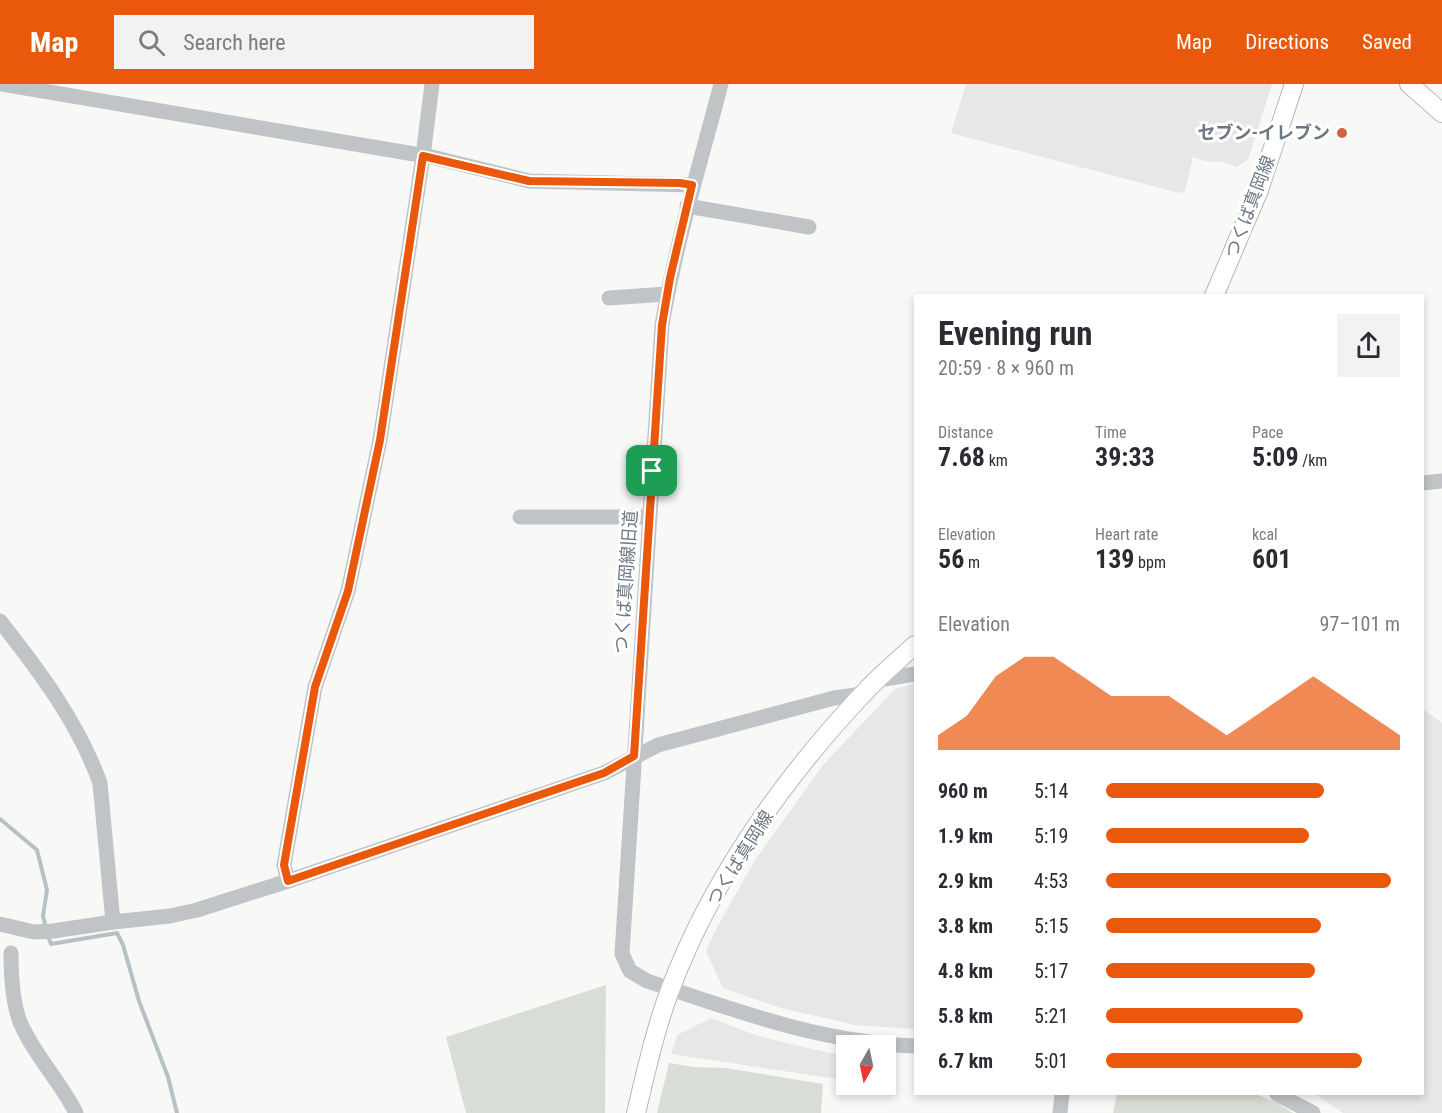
<!DOCTYPE html>
<html lang="en">
<head>
<meta charset="utf-8">
<style>
  body { margin:0; font-family:"Roboto Condensed","Noto Sans JP",sans-serif; background:#f2f2f3; color:#2b2b33; height:100vh; display:flex; flex-direction:column; font-size:22px; white-space:nowrap }
  * { box-sizing:border-box; margin:0 }
  p { font-size:20px; color:#7c7c81 }
  .icon { flex:none; width:33px; height:33px; fill:none; stroke:currentColor; stroke-width:2; stroke-linecap:round; stroke-linejoin:round }
  .map { position:relative; flex:1; overflow:hidden }
  .panel { position:absolute; left:914px; top:210px; width:510px; height:801px; display:flex; flex-direction:column; background:#fff; border-radius:0px; box-shadow:0 3px 9px #0003 }
  .panel>* { flex:none }
  .needle { width:39px; rotate:189deg }
  .fabs { position:absolute; left:836px; top:951px; display:grid; gap:12px }
  .fabs a { display:grid; place-items:center; width:60px; height:60px; border-radius:0px; background:#fff; box-shadow:0 3px 9px #0003; font-size:30px }
  .pin { position:absolute; display:grid; place-items:center; width:51px; height:51px; color:#fff; margin:-26px; border-radius:12px; box-shadow:0 3px 9px #0006 }
  .round { display:grid; place-items:center; flex:none; width:63px; height:63px; border-radius:0px; background:#f2f2f3 }
  .summary { display:flex; align-items:center; justify-content:space-between; height:102px; padding:0 24px }
  h1 { font-size:33px; font-weight:700; line-height:45px }
  .stats { display:grid; grid-template-columns:repeat(3,1fr); gap:9px; height:102px; padding:6px 24px }
  .stats div { display:grid; align-content:center }
  .stats b { font-size:26px; font-weight:700 }
  .stats small { font-size:16px; font-weight:400 }
  .stats p { font-size:16px }
  .chart { height:168px; padding:12px 24px }
  .chart p { display:flex; justify-content:space-between }
  .chart svg { width:100%; height:108px; margin-top:6px; fill:#ea580c; opacity:.7 }
  ul { padding:0 24px; list-style:none; font-size:20px }
  li { display:grid; grid-template-columns:96px 72px 1fr; align-items:center; height:45px }
  li i { height:15px; border-radius:8px; background:#ea580c }
  header { display:flex; align-items:center; gap:36px; box-sizing:border-box; height:84px; padding:0 30px; background:#ea580c; color:#fff }
  header strong { font-size:28px }
  nav { display:flex; gap:33px; margin-inline-start:auto; font-size:21px }
  .search { width:420px; height:54px; background:#f2f2f3; display:flex; align-items:center; gap:15px; box-sizing:border-box; padding:0 21px; border-radius:0px; color:#7c7c81; font-size:22px }
  .map>svg:first-child { display:block }
  .built { fill:#e6e7e6 }
  .green { fill:#d8ddd6 }
  .lines { fill:none; stroke-linecap:round; stroke-linejoin:round }
  .stream { stroke:#b7c1c5; stroke-width:4 }
  .major-casing { stroke:#b4b8bb; stroke-width:20 }
  .minor { stroke:#c0c4c7; stroke-width:15 }
  .major { stroke:#fff; stroke-width:18 }
  .route-casing { stroke:#fff; stroke-width:12 }
  .route { stroke:#ea580c; stroke-width:8 }
  .poi-dot { fill:#cf633f; stroke:#fff; stroke-width:2 }
  .labels { text-anchor:middle; stroke-width:6; stroke-linejoin:round; paint-order:stroke }
  .poi-label { font-size:18px; font-weight:bold; fill:#6b7883; stroke:#fff; text-anchor:end }
  .street-label { font-size:18px; fill:#6b7883; stroke:#fff }
</style>
</head>
<body>
<header>
<strong>Map</strong>
<div class="search"><svg class="icon" aria-label="search" viewBox="0 0 24 24"><circle cx="10" cy="10" r="6"/><path d="M15 15l6 6"/></svg>Search here</div>
<nav><a>Map</a><a>Directions</a><a>Saved</a></nav>
</header>
<div class="map">
<svg width="1442" height="1029" viewBox="0 0 1442 1029">
  <rect width="100%" height="100%" fill="#f8f8f6"/>
  <g class="built">
    <path d="M966,0h306l-24,76 -12,7 -13,-5 -19,-1 -11,-4 -8,34 -6,2 -228,-60z"/>
    <path d="M915,599v346l-60,-4 -74,-17 -58,-20 -17,-37 9,-20 40,-71 68,-95 72,-76z"/>
    <path d="M1422,624l20,15v390h-99l-28,-19h107z"/>
    <path d="M711,934l47,18 88,21 -2,23 -173,-26 6,-19z"/>
  </g>
  <g class="green">
    <path d="M606,901l-1,128h-139l-20,-76z"/>
    <path d="M669,979l25,4 31,1 98,16 -2,29h-164z"/>
    <path d="M1117,1010h138l22,9 16,10h-180z"/>
  </g>
  <g class="lines">
    <g class="stream">
      <path d="M0,735l37,31 10,40 -4,26 3,12"/>
      <path d="M48,852l3,8 66,-11 6,12 16,56 29,76 9,36"/>
    </g>
    <defs>
      <g id="major">
        <path d="M1409,0l33,29"/>
        <path d="M1214,212l45,-106 35,-106"/>
        <path d="M636,1029c10,-41 19,-83 34,-123 41,-109 112,-210 192,-295 16,-18 35,-34 53,-50"/>
      </g>
    </defs>
    <use href="#major" class="major-casing"/>
    <g class="minor">
      <path d="M2,0l430,73 97,24 163,4"/>
      <path d="M721,0c-21,80 -45,159 -59,241l-40,629 8,17 17,10c90,30 172,61 268,65"/>
      <path d="M687,122l122,21"/>
      <path d="M609,214l58,-4"/>
      <path d="M1422,399l20,-2"/>
      <path d="M520,433h129"/>
      <path d="M0,537c40,51 78,101 100,162l13,139"/>
      <path d="M878,596l37,-6"/>
      <path d="M288,797l-4,-16 31,-178 33,-96 32,-151 43,-284 9,-72"/>
      <path d="M0,840l34,8 19,-1 60,-9 57,-6 27,-6 91,-29 316,-108 54,-28 176,-47 29,-4"/>
      <path d="M11,869c0,23 1,48 9,69 14,33 40,59 56,91"/>
      <path d="M1277,1010l36,19"/>
      <path d="M1060,1029l2,-19"/>
    </g>
    <use href="#major" class="major"/>
  </g>
  <g class="lines">
    <defs>
      <path id="route" d="M423,72l106,25 151,2 12,2 -22,93 -8,47 -28,431 -30,17 -316,108 -4,-16 31,-178 33,-96 32,-151z"/>
    </defs>
    <use href="#route" class="route-casing"/>
    <use href="#route" class="route"/>
  </g>
  <circle class="poi-dot" cx="1342" cy="49" r="6"/>
  <g class="labels">
    <g class="poi-label">
      <text x="1330" y="55">セブン-イレブン</text>
    </g>
    <g class="street-label">
      <text transform="translate(1250 123) rotate(-69)" y="6">つくば真岡線</text>
      <text transform="translate(626 498) rotate(-86)" y="6">つくば真岡線旧道</text>
      <text transform="translate(740 774) rotate(-58)" y="6">つくば真岡線</text>
    </g>
  </g>
</svg>
<div class="fabs">
<a><svg class="needle" viewBox="-14 -14 28 28"><path d="M0-13l5 13h-10z" fill="#e53935"/><path d="M0 13l5-13h-10z" fill="#7c7c81"/></svg></a>
</div>
<div class="pin" style="left:652px;top:387px;background:#1e9e55"><svg class="icon" aria-label="arrive" viewBox="0 0 24 24"><path d="M6 21V4h12l-3 4 3 4H6"/></svg></div>
<section class="panel">
<div class="summary"><div><h1>Evening run</h1><p>20:59 · 8 × 960 m</p></div><a class="round"><svg class="icon" aria-label="share" viewBox="0 0 24 24"><path d="M12 15V3M7 8l5-5 5 5M5 13v7h14v-7"/></svg></a></div>
<div class="stats">
<div><p>Distance</p><b>7.68<small> km</small></b></div>
<div><p>Time</p><b>39:33</b></div>
<div><p>Pace</p><b>5:09<small> /km</small></b></div>
</div>
<div class="stats">
<div><p>Elevation</p><b>56<small> m</small></b></div>
<div><p>Heart rate</p><b>139<small> bpm</small></b></div>
<div><p>kcal</p><b>601</b></div>
</div>
<div class="chart"><p><span>Elevation</span>97–101 m</p>
<svg viewBox="0 0 160 44" preserveAspectRatio="none"><path d="M0 44V38L10 30L20 14L30 6L40 6L50 14L60 22L70 22L80 22L90 30L100 38L110 30L120 22L130 14L140 22L150 30L160 38V44z"/></svg>
</div>
<ul>
<li><b>960 m</b>5:14<i style="width:74%"></i></li>
<li><b>1.9 km</b>5:19<i style="width:69%"></i></li>
<li><b>2.9 km</b>4:53<i style="width:97%"></i></li>
<li><b>3.8 km</b>5:15<i style="width:73%"></i></li>
<li><b>4.8 km</b>5:17<i style="width:71%"></i></li>
<li><b>5.8 km</b>5:21<i style="width:67%"></i></li>
<li><b>6.7 km</b>5:01<i style="width:87%"></i></li>
</ul>
</section>
</div>
</body>
</html>
